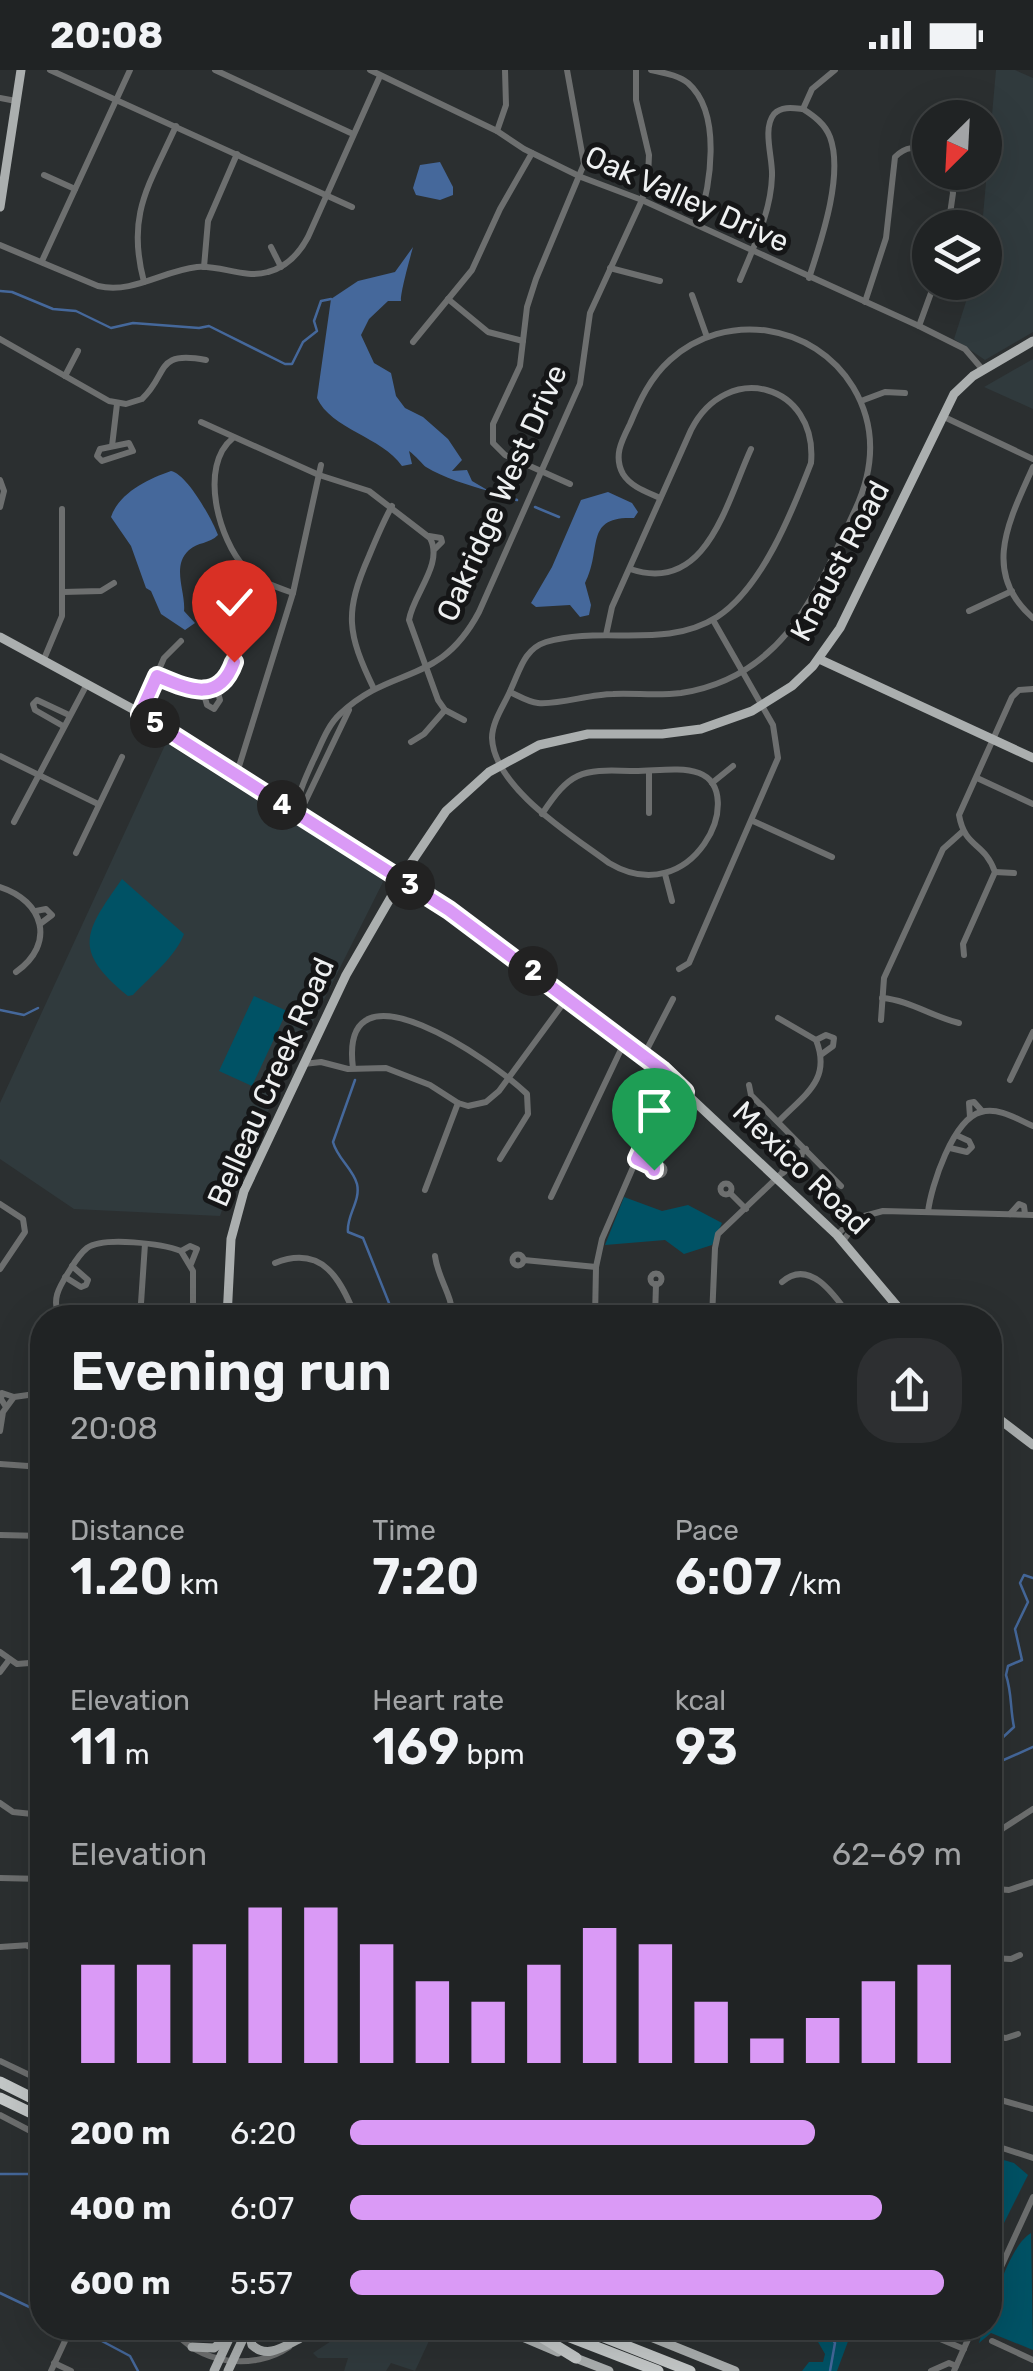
<!DOCTYPE html>
<html lang="en">
<head>
<meta charset="utf-8">
<style>
  body { margin:0; font-family:Rubik,sans-serif; background:#2d2f31; color:#f1f3f6; height:100vh; display:flex; flex-direction:column; font-size:38px; white-space:nowrap }
  * { box-sizing:border-box; margin:0 }
  p { font-size:32px; color:#a2a4a6 }
  .icon { flex:none; width:55px; height:55px; fill:none; stroke:currentColor; stroke-width:2; stroke-linecap:round; stroke-linejoin:round }
  .map { position:relative; flex:1; overflow:hidden }
  .details { position:absolute; left:30px; top:1235px; width:972px; height:1035px; display:flex; flex-direction:column; background:#202324; border-radius:40px; box-shadow:0 10px 40px #0002,0 0 0 2px #3d4041 }
  .details>* { flex:none }
  .needle { width:65px; rotate:204deg }
  .tools { position:absolute; left:912px; top:30px; display:grid; gap:20px }
  .tools a { display:grid; place-items:center; width:90px; height:90px; border-radius:50%; background:#202324; box-shadow:0 10px 40px #0002,0 0 0 2px #3d4041; font-size:50px }
  .pin { position:absolute; display:grid; place-items:center; width:85px; height:85px; color:#fff; margin:-102px -42px; border-radius:50% 50% 50% 0; rotate:-45deg; box-shadow:0 0 10px #0007 }
  .pin .icon { rotate:45deg }
  .km { position:absolute; width:50px; height:50px; margin:-25px; border-radius:50%; background:#222; color:#fff; font-size:28px; line-height:50px; text-align:center }
  .round { display:grid; place-items:center; flex:none; width:105px; height:105px; border-radius:40px; background:#2d2f31 }
  .overview { display:flex; align-items:center; justify-content:space-between; height:170px; padding:0 40px }
  h1 { font-size:55px; font-weight:600; line-height:75px }
  .figures { display:grid; grid-template-columns:repeat(3,1fr); gap:15px; height:170px; padding:10px 40px }
  .figures div { display:grid; align-content:center }
  .figures b { font-size:50px; font-weight:600 }
  .figures small { font-size:28px; font-weight:400 }
  .figures p { font-size:28px }
  .chart { height:280px; padding:20px 40px }
  .chart p { display:flex; justify-content:space-between }
  .chart svg { width:100%; height:180px; margin-top:10px; stroke:#da9af6; stroke-width:6 }
  ul { padding:0 40px; list-style:none; font-size:32px }
  li { display:grid; grid-template-columns:160px 120px 1fr; align-items:center; height:75px }
  li i { height:25px; border-radius:12px; background:#da9af6 }
  .status { display:flex; justify-content:space-between; align-items:center; height:70px; padding:0 50px; background:#202324; direction:ltr }
  .status svg { height:28px; fill:currentColor }
  .map>svg:first-child { display:block }
  .built { fill:#303a3d }
  .green { fill:#005265 }
  .water { fill:#45689b }
  .lines { fill:none; stroke-linecap:round; stroke-linejoin:round }
  .stream { stroke:#45689b; stroke-width:2.5 }
  .minor { stroke:#6d6f6f; stroke-width:6 }
  .major { stroke:#abafaf; stroke-width:9 }
  .highway { stroke:#c4c8c8; stroke-width:11 }
  .route-casing { stroke:#fff; stroke-width:20 }
  .route { stroke:#da9af6; stroke-width:12 }
  .labels { text-anchor:middle; stroke-width:10; stroke-linejoin:round; paint-order:stroke }
  .street-label { font-size:30px; fill:#eef0f1; stroke:#151617 }
</style>
</head>
<body>
<div class="status"><b>20:08</b><svg viewBox="0 0 49 12"><path d="M0 12V9h3v3zM5 12V6h3v6zM10 12V3h3v9zM15 12V0h3v12zM26 1h20v11H26zM47 4h2v5h-2z"/></svg></div>
<div class="map">
<svg width="1033" height="2301" viewBox="0 0 1033 2301">
  <rect width="100%" height="100%" fill="#2b2f30"/>
  <g class="built">
    <path d="M996,0h19l18,8v254l-48,28 -31,-21 18,-56 13,-1v-54l-3,-1z"/>
    <path d="M1033,289v50l-49,-22z"/>
    <path d="M166,673l215,135 2,4 -154,307 -9,27 -146,-7 -74,-50v-56z"/>
    <path d="M351,2258h84l-20,43 -24,-8 -5,8h-42l4,-13h-30l-5,-5z"/>
  </g>
  <g class="green">
    <path d="M122,809l62,55c-8,22 -34,43 -51,61l-5,1c-56,-46 -44,-63 -6,-117z"/>
    <path d="M254,926l33,15 -35,75 -33,-15z"/>
    <path d="M624,1127l38,14 26,-6 34,18 -10,22 -28,9 -19,-14 -60,5z"/>
    <path d="M990,2086l24,7 14,12 -32,64 -6,20z"/>
    <path d="M1031,2163l2,117 -42,-17 -12,10 4,-15h7c0,-23 21,-84 41,-95z"/>
    <path d="M810,2258h43l-16,43h-35l7,-9h14l2,-8z"/>
  </g>
  <g class="water">
    <path d="M440,92l13,25v8l-13,5 -24,-5 -3,-7 7,-23z"/>
    <path d="M413,177c-3,11 -13,47 -12,54h-13l-19,18 -8,16 13,28 17,10 5,23 9,12 18,9 25,22 14,21 -10,11 15,-1 5,11 17,10c-19,-5 -47,-14 -63,-24 -3,-2 -11,-12 -17,-16l3,13 -10,2c-20,-29 -71,-37 -85,-68l14,-99 27,-18 37,-9z"/>
    <path d="M171,401c16,3 41,48 47,64 -9,9 -20,7 -29,15 -18,16 -3,42 -5,61l11,12 -10,7 -24,-16 -10,-23 -5,-3 -15,-42 -20,-29c8,-24 37,-38 60,-46z"/>
    <path d="M608,422l24,11 6,9 -4,6c-51,-2 -31,31 -49,65l6,22 -2,10 -9,2 -10,-12 -34,2 -5,-4 21,-36 29,-67z"/>
  </g>
  <g class="lines">
    <g class="stream">
      <path d="M0,221l12,1 41,17 23,2 35,17 22,-5 66,5 10,-2 76,38h7l11,-22 14,-11 -3,-10 7,-20 10,-2"/>
      <path d="M489,421l28,9"/>
      <path d="M535,437l24,10"/>
      <path d="M0,940l24,5 14,-7"/>
      <path d="M355,1010l-22,62c4,16 20,27 24,42 4,17 -11,32 -9,48l15,6 32,80"/>
      <path d="M36,1494l6,15"/>
      <path d="M990,1696l43,-19"/>
      <path d="M995,1696l5,-26 14,-13c-4,-19 -2,-34 -8,-52l2,-9 14,-6 -7,-31 13,-27 -8,-19 4,-8 9,3"/>
      <path d="M0,2104h42"/>
      <path d="M0,2223l42,20"/>
      <path d="M829,2258v7l6,8 -5,28"/>
      <path d="M83,2261l47,25 8,15"/>
    </g>
    <g class="minor">
      <path d="M50,0l302,137"/>
      <path d="M215,0l138,64"/>
      <path d="M370,0l127,61 27,18 57,28 61,23 277,126 46,23 18,21"/>
      <path d="M567,0l17,94 -48,115 -9,28 -7,59 -27,58v19l12,12 65,29"/>
      <path d="M651,0c13,3 27,5 37,13 35,31 22,104 10,142"/>
      <path d="M0,28l16,3"/>
      <path d="M803,39c11,7 22,15 27,28 14,38 -9,104 -21,141"/>
      <path d="M803,39l9,-20 23,-19"/>
      <path d="M497,61l9,-26 -1,-35"/>
      <path d="M44,105l31,14"/>
      <path d="M948,158l5,-35 -3,-21"/>
      <path d="M0,175l98,41c35,8 64,-15 99,-19 24,-2 48,12 71,5 19,-5 31,-18 40,-35l72,-161"/>
      <path d="M271,177l10,20"/>
      <path d="M42,191l88,-191"/>
      <path d="M204,197l4,-46 29,-67"/>
      <path d="M610,198l50,13"/>
      <path d="M740,210c14,-34 31,-68 32,-104 1,-18 -10,-47 2,-62 8,-8 19,-6 29,-5"/>
      <path d="M144,212c-18,-68 5,-96 32,-156"/>
      <path d="M692,225l15,42"/>
      <path d="M448,229l40,33 35,9"/>
      <path d="M865,232l21,-64 9,-81c11,-11 20,-11 35,-5"/>
      <path d="M919,256l16,-44"/>
      <path d="M0,269l109,62 17,3 16,-5c27,-25 12,-49 64,-39"/>
      <path d="M413,272l59,-72 28,-61 32,-56"/>
      <path d="M65,306l13,-25"/>
      <path d="M861,331l24,-9 20,1"/>
      <path d="M942,346l91,43"/>
      <path d="M201,352l118,53 50,16 61,47c14,26 -17,56 -21,82l29,80 7,10 19,10"/>
      <path d="M233,368c-35,28 -14,102 12,130 12,13 31,19 48,25"/>
      <path d="M129,373l4,8 -31,10 -5,-5 3,-7z"/>
      <path d="M112,376l5,-42"/>
      <path d="M1033,397c-23,52 -53,105 0,151"/>
      <path d="M0,410l4,11 -4,16"/>
      <path d="M429,466l12,2 1,4 -7,7"/>
      <path d="M630,499c77,26 96,-66 121,-120"/>
      <path d="M63,522l38,-1 13,-8"/>
      <path d="M969,541l43,-20"/>
      <path d="M44,589l18,-43v-107"/>
      <path d="M157,606c41,17 83,26 75,-37"/>
      <path d="M374,619c-27,-56 -30,-76 -5,-133 7,-17 14,-34 23,-50"/>
      <path d="M203,621l4,14 7,4 6,-9 -4,-14"/>
      <path d="M510,622c9,4 18,10 28,11 21,2 52,-9 75,-9 23,-1 45,2 68,-1 103,-16 135,-100 174,-183 19,-41 22,-83 -2,-123 -39,-64 -128,-77 -183,-27 -20,18 -30,40 -40,64 -8,16 -17,32 -7,50 8,13 24,18 37,24"/>
      <path d="M140,643l24,-55 17,-17"/>
      <path d="M63,656l-28,-16 -2,-6 4,-4 32,15"/>
      <path d="M411,672l13,-8 21,-24"/>
      <path d="M0,686l98,48"/>
      <path d="M236,706l57,-183 28,-128"/>
      <path d="M977,708l56,26"/>
      <path d="M712,713l21,-17"/>
      <path d="M296,741c2,-18 10,-34 17,-50 8,-16 14,-35 27,-47 53,-50 99,-27 139,-102l101,-228 10,-71 52,-113 6,-24 1,-21 -13,-55v-30"/>
      <path d="M649,743v-41"/>
      <path d="M296,744l9,-12 44,-92"/>
      <path d="M542,744c28,-42 38,-45 88,-43 21,1 49,-5 69,2 50,19 -6,140 -90,90 -36,-27 -115,-75 -117,-125 0,-17 13,-34 19,-49 9,-19 13,-40 35,-47 56,-17 119,8 171,-25 45,-29 75,-105 94,-154 7,-79 -84,-104 -120,-33l-79,177 -6,28"/>
      <path d="M753,751l79,36"/>
      <path d="M14,752l73,-138"/>
      <path d="M76,783l46,-96"/>
      <path d="M995,802l19,1"/>
      <path d="M665,804l7,27"/>
      <path d="M0,817c44,14 56,57 16,85"/>
      <path d="M36,841l10,-2 6,6 -12,9"/>
      <path d="M964,885l-1,-11 32,-72c-11,-31 -30,-23 -36,-57l53,-118 7,-7 14,-1"/>
      <path d="M679,899l10,-6 89,-205 -5,-33 -60,-105"/>
      <path d="M882,928c27,2 51,19 77,25"/>
      <path d="M778,948l38,22c16,40 -12,55 -37,81"/>
      <path d="M881,950l3,-42 59,-129 19,-17"/>
      <path d="M816,970l10,-5 8,3 -1,8 -11,8"/>
      <path d="M644,985l29,-56"/>
      <path d="M304,994l17,-2 27,7 38,-1 44,17 28,18 10,3 18,-4 13,-11 69,-94"/>
      <path d="M353,998c-15,-116 141,-6 174,26l1,20 -28,45"/>
      <path d="M1010,1010l23,-48"/>
      <path d="M749,1015l2,10 90,91"/>
      <path d="M664,1046l15,-13v-5"/>
      <path d="M970,1047l-1,-14 5,-1 8,9"/>
      <path d="M950,1078l17,4 5,-5 -3,-6 -13,-6"/>
      <path d="M637,1089l18,8"/>
      <circle cx="659" cy="1100" r="5.5"/>
      <path d="M783,1103l18,-15 1,-5"/>
      <circle cx="726" cy="1119" r="5.5"/>
      <path d="M425,1120l33,-87"/>
      <path d="M730,1123l16,16"/>
      <path d="M551,1127l74,-156"/>
      <path d="M0,1134l23,15 2,13 -25,37"/>
      <path d="M928,1142c3,-26 25,-93 53,-100 18,-5 36,7 52,14"/>
      <path d="M1010,1144l9,-10 5,2 1,8"/>
      <path d="M837,1165l16,-16 30,-8 150,4"/>
      <path d="M843,1171l17,-23"/>
      <path d="M181,1181l9,-5 7,3 -6,15"/>
      <circle cx="518" cy="1190" r="5.5"/>
      <path d="M435,1186c3,23 17,38 18,62"/>
      <path d="M524,1190l72,7"/>
      <path d="M275,1193c48,-19 66,17 81,55"/>
      <circle cx="656" cy="1209" r="5.5"/>
      <path d="M65,1207l16,10 5,-2 2,-5 -16,-14"/>
      <path d="M782,1212c28,-25 54,15 69,36"/>
      <path d="M59,1248c-7,-19 -1,-29 9,-45 5,-8 11,-19 19,-25 17,-12 76,-4 94,3l12,20v47"/>
      <path d="M140,1248l5,-74"/>
      <path d="M595,1248l1,-51 6,-28 42,-97 29,-43 11,-7"/>
      <path d="M655,1248l1,-34"/>
      <path d="M712,1248l3,-70 3,-14 64,-61c3,-15 14,-15 24,-24"/>
      <path d="M6,1337l-5,-8 1,-6 12,4"/>
      <path d="M0,1361l3,-19 11,-15 28,-4"/>
      <path d="M0,1394l28,2 14,-6"/>
      <path d="M0,1465l42,1"/>
      <path d="M0,1582l17,12 25,-2"/>
      <path d="M0,1602l9,-12"/>
      <path d="M0,1733l13,9 29,3"/>
      <path d="M0,1808l42,1"/>
      <path d="M995,1819l14,1 24,-8"/>
      <path d="M990,1867l7,-97 5,-11 31,-20"/>
      <path d="M28,1876l14,7"/>
      <path d="M0,1877l30,-2 12,-11"/>
      <path d="M990,1888l21,1 9,-4"/>
      <path d="M990,1966l16,2 12,-4"/>
      <path d="M0,1991l42,20"/>
      <path d="M990,2027l43,12"/>
      <path d="M0,2045l42,22"/>
      <path d="M990,2074l43,14"/>
      <path d="M990,2221l43,-94"/>
      <path d="M172,2258c26,37 82,43 117,19"/>
      <path d="M914,2258l50,21"/>
      <path d="M869,2266l22,-8"/>
      <path d="M299,2269l16,-11"/>
      <path d="M992,2271l41,19"/>
      <path d="M54,2293l17,8"/>
      <path d="M51,2301l20,-43"/>
      <path d="M931,2301l18,-8 7,3"/>
      <path d="M954,2301l19,-43"/>
    </g>
    <g class="major">
      <path d="M0,137l21,-137"/>
      <path d="M0,567l140,76 279,177 178,128 65,53 175,164 70,83"/>
      <path d="M819,589l214,99"/>
      <path d="M227,1248l4,-79 13,-48 102,-216 63,-109 37,-55 43,-39 50,-27 49,-11h74l39,-5 51,-18 40,-25 21,-20 27,-38 114,-234 19,-18 60,-35"/>
      <path d="M990,1342l43,33"/>
      <path d="M248,2258l4,17c15,14 31,2 47,-6"/>
      <path d="M501,2258l57,24"/>
      <path d="M631,2259l104,42"/>
      <path d="M192,2277l22,1 14,-11"/>
      <path d="M573,2287l36,14"/>
      <path d="M214,2301l20,-43"/>
      <path d="M228,2301l20,-43"/>
    </g>
    <g class="highway">
      <path d="M0,2012l42,21"/>
      <path d="M0,2028l42,20"/>
      <path d="M527,2258l49,30"/>
      <path d="M547,2258l111,43"/>
      <path d="M581,2258l109,43"/>
      <path d="M621,2258l13,2"/>
    </g>
  </g>
  <g class="lines">
    <defs>
      <path id="route" d="M234,592c-15,42 -46,27 -77,14l-17,38 309,196 213,160 23,22 -6,11 -29,28 -13,28 17,8v3"/>
    </defs>
    <use href="#route" class="route-casing"/>
    <use href="#route" class="route"/>
  </g>
  <g class="labels">
    <g class="street-label">
      <text transform="translate(687 129) rotate(24)" y="10">Oak Valley Drive</text>
      <text transform="translate(502 423) rotate(-66)" y="10">Oakridge West Drive</text>
      <text transform="translate(840 491) rotate(-62)" y="10">Knaust Road</text>
      <text transform="translate(271 1012) rotate(-66)" y="10">Belleau Creek Road</text>
      <text transform="translate(801 1098) rotate(44)" y="10">Mexico Road</text>
    </g>
  </g>
</svg>
<div class="tools">
<a><svg class="needle" viewBox="-14 -14 28 28"><path d="M0-13l5 13h-10z" fill="#e53935"/><path d="M0 13l5-13h-10z" fill="#a2a4a6"/></svg></a>
<a><svg class="icon" aria-label="layers" viewBox="0 0 24 24"><path d="M12 4l9 5-9 5-9-5zM3 14l9 5 9-5"/></svg></a>
</div>
<div class="pin" style="left:654px;top:1100px;background:#1e9e55"><svg class="icon" aria-label="arrive" viewBox="0 0 24 24"><path d="M6 21V4h12l-3 4 3 4H6"/></svg></div>
<div class="pin" style="left:234px;top:592px;background:#d93025"><svg class="icon" aria-label="check" viewBox="0 0 24 24"><path d="M5 12l5 5 9-10"/></svg></div>
<b class="km" style="left:533px;top:901px">2</b>
<b class="km" style="left:410px;top:815px">3</b>
<b class="km" style="left:282px;top:735px">4</b>
<b class="km" style="left:155px;top:653px">5</b>
<section class="details">
<div class="overview"><div><h1>Evening run</h1><p>20:08</p></div><a class="round"><svg class="icon" aria-label="share" viewBox="0 0 24 24"><path d="M12 15V3M7 8l5-5 5 5M5 13v7h14v-7"/></svg></a></div>
<div class="figures">
<div><p>Distance</p><b>1.20<small> km</small></b></div>
<div><p>Time</p><b>7:20</b></div>
<div><p>Pace</p><b>6:07<small> /km</small></b></div>
</div>
<div class="figures">
<div><p>Elevation</p><b>11<small> m</small></b></div>
<div><p>Heart rate</p><b>169<small> bpm</small></b></div>
<div><p>kcal</p><b>93</b></div>
</div>
<div class="chart"><p><span>Elevation</span>62–69 m</p>
<svg viewBox="0 0 160 44" preserveAspectRatio="none"><path d="M5 44V20M15 44V20M25 44V15M35 44V6M45 44V6M55 44V15M65 44V24M75 44V29M85 44V20M95 44V11M105 44V15M115 44V29M125 44V38M135 44V33M145 44V24M155 44V20"/></svg>
</div>
<ul>
<li><b>200 m</b>6:20<i style="width:76%"></i></li>
<li><b>400 m</b>6:07<i style="width:87%"></i></li>
<li><b>600 m</b>5:57<i style="width:97%"></i></li>
</ul>
</section>
</div>
</body>
</html>
